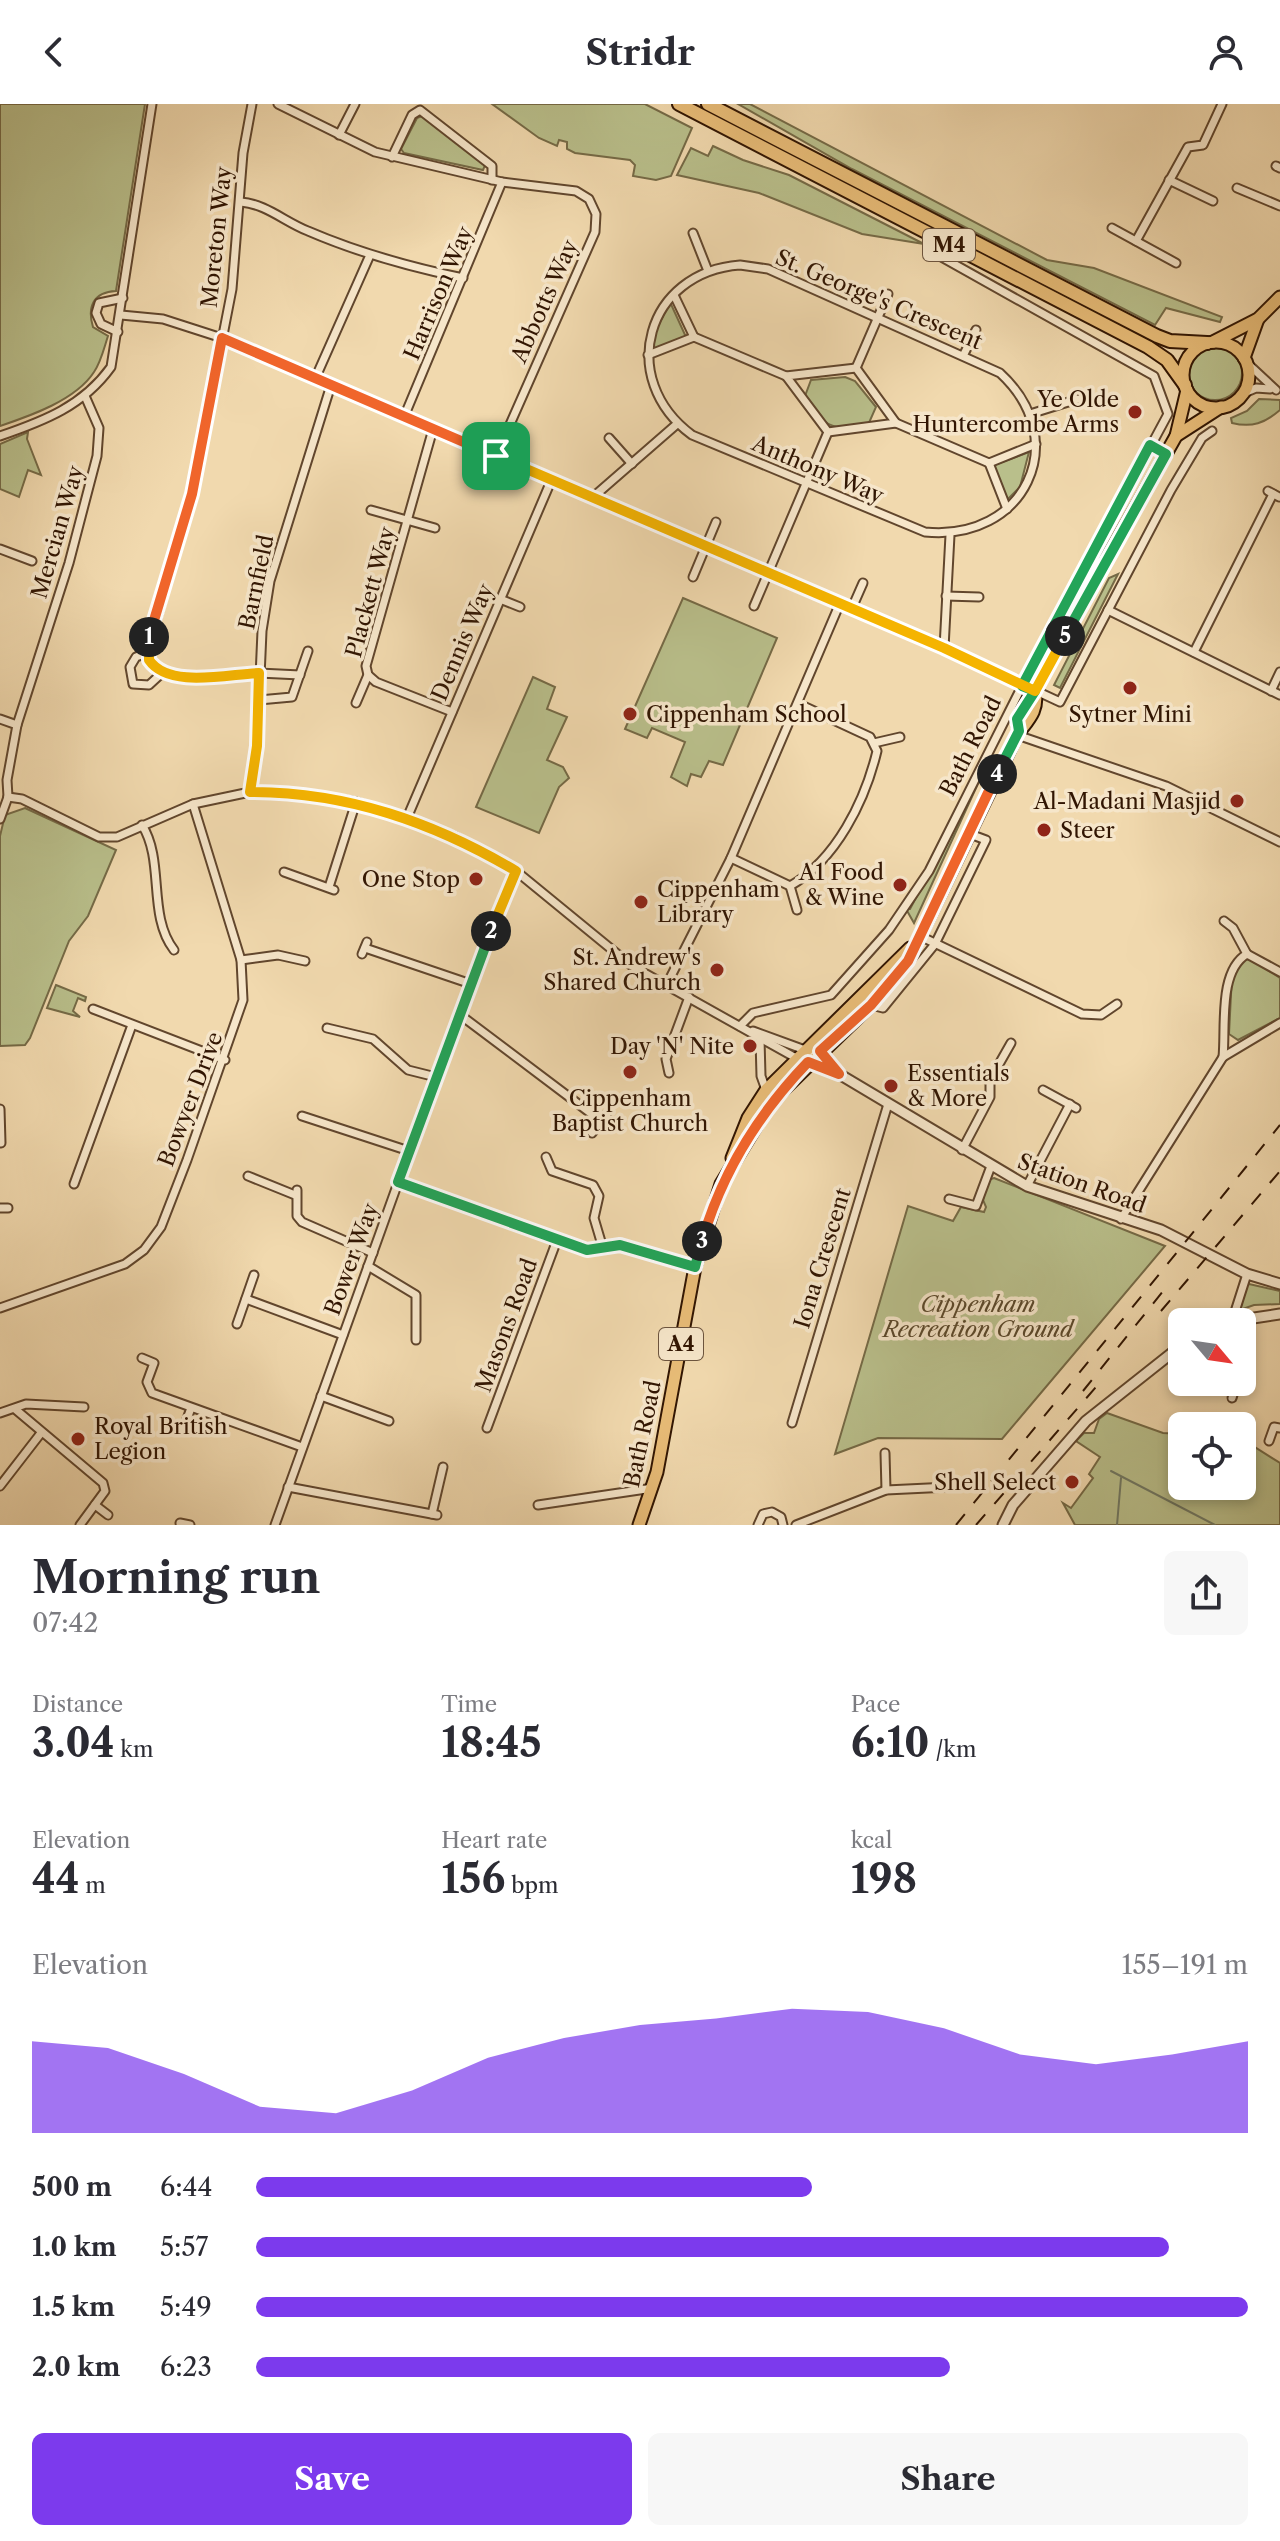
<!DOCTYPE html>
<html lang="en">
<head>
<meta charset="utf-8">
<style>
  body { margin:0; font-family:"Libre Caslon Text",serif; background:#f7f7f7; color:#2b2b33; height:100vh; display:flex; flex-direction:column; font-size:30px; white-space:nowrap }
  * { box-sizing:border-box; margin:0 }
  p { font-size:26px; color:#7c7c81 }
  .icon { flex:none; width:44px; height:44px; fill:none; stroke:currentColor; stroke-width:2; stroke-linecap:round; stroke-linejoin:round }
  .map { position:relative; height:1421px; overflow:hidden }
  .details { display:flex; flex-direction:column; background:#fff; flex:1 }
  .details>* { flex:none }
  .needle { width:52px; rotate:119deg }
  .tools { position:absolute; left:1168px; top:1204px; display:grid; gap:16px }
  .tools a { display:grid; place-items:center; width:88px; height:88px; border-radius:12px; background:#fff; box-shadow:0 4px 12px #0003; font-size:40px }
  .pin { position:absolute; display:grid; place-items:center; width:68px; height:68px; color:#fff; margin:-34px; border-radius:16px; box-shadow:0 4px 12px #0006 }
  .km { position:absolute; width:40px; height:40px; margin:-20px; border-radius:50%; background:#222; color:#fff; font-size:22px; line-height:40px; text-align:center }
  .round { display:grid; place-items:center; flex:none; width:84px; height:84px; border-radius:12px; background:#f7f7f7 }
  .summary { display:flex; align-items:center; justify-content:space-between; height:136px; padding:0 32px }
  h1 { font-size:44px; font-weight:700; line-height:60px }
  .metrics { display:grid; grid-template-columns:repeat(3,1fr); gap:12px; height:136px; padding:8px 32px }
  .metrics div { display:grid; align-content:center }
  .metrics b { font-size:40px; font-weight:700 }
  .metrics small { font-size:22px; font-weight:400 }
  .metrics p { font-size:22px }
  .chart { height:224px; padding:16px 32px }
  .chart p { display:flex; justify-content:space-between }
  .chart svg { width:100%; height:144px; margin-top:8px; fill:#7c3aed; opacity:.7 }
  .button { display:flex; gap:16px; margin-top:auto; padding:16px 32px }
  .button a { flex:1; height:92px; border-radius:12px; background:#7c3aed; color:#fff; font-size:32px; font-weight:700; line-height:92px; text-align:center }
  .button a+a { background:#f7f7f7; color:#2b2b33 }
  ul { padding:0 32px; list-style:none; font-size:26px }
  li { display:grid; grid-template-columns:128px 96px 1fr; align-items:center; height:60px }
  li i { height:20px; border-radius:10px; background:#7c3aed }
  header { display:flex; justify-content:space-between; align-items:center; height:104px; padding:0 32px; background:#fff; font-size:36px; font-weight:700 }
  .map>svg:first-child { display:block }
  .green { fill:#b9bf8b; stroke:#756a46; stroke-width:2 }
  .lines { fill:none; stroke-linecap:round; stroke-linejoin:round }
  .stream { stroke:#717964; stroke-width:2 }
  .minor-casing { stroke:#61462d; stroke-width:11 }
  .tertiary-casing { stroke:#61462d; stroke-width:13 }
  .primary-casing { stroke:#311502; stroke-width:15 }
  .motorway-casing { stroke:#311502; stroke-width:16 }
  .minor { stroke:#f6e6ca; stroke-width:7 }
  .tertiary { stroke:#f6e6ca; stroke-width:9 }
  .primary { stroke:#e8bc77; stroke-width:11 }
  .motorway { stroke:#e8bc77; stroke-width:12 }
  .rail { stroke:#311502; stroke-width:2; stroke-dasharray:14 14; stroke-linecap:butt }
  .split-1-casing { stroke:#fff; stroke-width:16 }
  .split-2-casing { stroke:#fff; stroke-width:16 }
  .split-3-casing { stroke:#fff; stroke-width:16 }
  .split-4-casing { stroke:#fff; stroke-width:16 }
  .split-5-casing { stroke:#fff; stroke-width:16 }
  .split-6-casing { stroke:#fff; stroke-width:16 }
  .split-1 { stroke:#f0652b; stroke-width:10 }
  .split-2 { stroke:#f5b400; stroke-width:10 }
  .split-3 { stroke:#22a559; stroke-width:10 }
  .split-4 { stroke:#f0652b; stroke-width:10 }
  .split-5 { stroke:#22a559; stroke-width:10 }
  .split-6 { stroke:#f5b400; stroke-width:10 }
  .poi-dot { fill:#8f2418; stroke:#f6e6ca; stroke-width:3 }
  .labels { text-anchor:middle; stroke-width:7; stroke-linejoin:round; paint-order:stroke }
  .shield { fill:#f6e6ca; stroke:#6c543e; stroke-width:2 }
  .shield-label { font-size:20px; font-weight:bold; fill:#311502 }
  .street-label { font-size:22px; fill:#311502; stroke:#f6e6ca }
  .poi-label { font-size:22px; fill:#311502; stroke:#f6e6ca; text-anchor:end }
  .park-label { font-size:22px; font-style:italic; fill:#5a482b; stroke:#f6e6ca }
</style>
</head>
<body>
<header><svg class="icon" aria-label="back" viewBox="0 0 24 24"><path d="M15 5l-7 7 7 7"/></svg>Stridr<svg class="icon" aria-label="person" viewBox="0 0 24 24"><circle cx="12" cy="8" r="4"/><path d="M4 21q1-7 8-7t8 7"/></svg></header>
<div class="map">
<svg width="1280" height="1421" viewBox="0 0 1280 1421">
  <rect width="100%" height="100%" fill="#f1d9ae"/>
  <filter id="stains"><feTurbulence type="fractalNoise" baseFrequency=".0025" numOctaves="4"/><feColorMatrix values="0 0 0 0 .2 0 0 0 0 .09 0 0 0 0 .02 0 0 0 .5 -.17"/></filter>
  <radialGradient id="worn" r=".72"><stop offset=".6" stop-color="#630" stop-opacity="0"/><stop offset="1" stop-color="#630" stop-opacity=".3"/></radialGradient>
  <g class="green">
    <path d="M0,0h145l-29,187c-23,1 -29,16 -23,36l15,9c-4,12 -7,26 -14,36 -18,28 -64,44 -94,54z"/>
    <path d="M492,0h153l47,24 -21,48 -15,4 -23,-4 2,-11 -5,-5 -55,-7 -8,-4v-7l-8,-2 -2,6 -18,-8z"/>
    <path d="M738,0h12l297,156 47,8 128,49 -2,5 -54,-14 -11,17 -303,-156z"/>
    <path d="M422,12l63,49 -2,5 -79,-17 -3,-4 16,-31z"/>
    <path d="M713,42l30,14 46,15 135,69 -62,-10 -103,-41 -82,-18 14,-27 17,8z"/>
    <path d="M670,198l16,35 -33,14 1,-17z"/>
    <circle cx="1215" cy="269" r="27"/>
    <path d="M845,273l10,4 21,26 -8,18c-40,5 -40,4 -63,-29l6,-16z"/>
    <path d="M1259,295l21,1v10c-15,13 -28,18 -48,13l-1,-5 16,-7z"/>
    <path d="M28,328l-1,7 14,36 -13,-5 -9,27 -19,-8v-45z"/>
    <path d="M1029,348l-9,35 -14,14 -12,-36z"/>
    <path d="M1118,470l-58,114 -6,-3 55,-107z"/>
    <path d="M683,494l94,40 -54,127 -14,-4 -8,16 -10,-3 -4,12 -16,-9 14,-35 -33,-14 -5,10 -22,-9z"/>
    <path d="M533,573l22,10 -8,22 20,8 -20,43 16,7 6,11 -10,9 -20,46 -63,-26z"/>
    <path d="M981,673l-67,146 -8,-14h4z"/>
    <path d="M25,704l91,42 -28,66 -19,25 -39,97 -5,7 -25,1v-210l5,-21z"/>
    <path d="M1251,855l29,19v40l-42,22 -9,-6 3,-59 10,-15z"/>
    <path d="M56,881l30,12 -1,4 -7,-3 -5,13 7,6 -33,-9z"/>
    <path d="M994,1074l171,68 -163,193 -124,-1 -43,16 73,-248 45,15 8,-14 23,5 2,-5 -3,-7 5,-20z"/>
    <path d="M1249,1180l31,7v13l-26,1 -14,5 6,-25z"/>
    <path d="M1107,1309l56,20 19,1v52h60v-42l11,2 27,17v62h-205l-12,-22 8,5 22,-30 -4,-4 11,-17 -24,-16 8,-8h10l5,-14z"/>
  </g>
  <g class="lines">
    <g class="stream">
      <path d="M1111,1367l104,54"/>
      <path d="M1117,1421l4,-47"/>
    </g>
    <defs>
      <g id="minor">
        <path d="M252,0l-9,49 -11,136 -40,205 -45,159 9,16 21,8 82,-4 41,2"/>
        <path d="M278,0l97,48 127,30 74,9 13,8 7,15 -1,18 -99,224"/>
        <path d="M339,31l16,-31"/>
        <path d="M392,53l20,-42 8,-5 72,56v14"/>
        <path d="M1276,62l4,2"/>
        <path d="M1169,76l44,21"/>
        <path d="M1237,84l43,18"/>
        <path d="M241,98c25,2 44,20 67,29 51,22 102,36 155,47"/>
        <path d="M1112,124l64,35"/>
        <path d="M693,129l15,38"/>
        <path d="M1136,137l52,-94 15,-2 19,-41"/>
        <path d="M740,161l28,4 232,104c74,68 24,169 -75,159l-233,-97c-76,-56 -46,-163 48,-170z"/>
        <path d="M674,191l20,42"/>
        <path d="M121,211l42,4 59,19 722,310 116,54 111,-212 31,-52 10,-7"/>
        <path d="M118,228l-17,-8 -5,-11 3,-10 24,-5"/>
        <path d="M694,233l92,39"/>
        <path d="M964,250l12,-24"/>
        <path d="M648,251l46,-18"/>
        <path d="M1247,259l29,27"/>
        <path d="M856,264l40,55 -68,9 -42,-56z"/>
        <path d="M856,264l32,-74"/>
        <path d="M315,275l55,-124"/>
        <path d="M1242,290l14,-6 14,1"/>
        <path d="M1030,310l48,-15"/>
        <path d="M404,313l98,-235"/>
        <path d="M896,319l93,40"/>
        <path d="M433,325l-67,237 2,9 8,7 76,30"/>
        <path d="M0,332c44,-15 83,-30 111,-69l41,-263"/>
        <path d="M609,334l23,26"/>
        <path d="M989,359l47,-19"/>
        <path d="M989,359l18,46"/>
        <path d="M1268,387l11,6"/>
        <path d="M592,394l85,-74"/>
        <path d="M371,406l64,18"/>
        <path d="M0,445l32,12"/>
        <path d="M693,473l23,-55"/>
        <path d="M946,492l33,1"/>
        <path d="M500,495l20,8"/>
        <path d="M754,502l74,-174"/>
        <path d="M852,504l11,-25"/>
        <path d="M1108,506l172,85"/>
        <path d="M944,544l6,-113"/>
        <path d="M1194,548l79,-158"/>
        <path d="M147,549l-11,4 -6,10 3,17 16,1 13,-12"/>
        <path d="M1271,587l9,-19"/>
        <path d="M259,596l33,-3 16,-46"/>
        <path d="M356,599l12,-28"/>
        <path d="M0,615l17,6"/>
        <path d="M1017,631l149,51 114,56"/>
        <path d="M874,639l26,-6"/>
        <path d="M250,688l7,-46 5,-115 8,-50 61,-196"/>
        <path d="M8,693l14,2 77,38h18l76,-33 57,-12 66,3 40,7 51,16 49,19 60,34 116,95 164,92"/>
        <path d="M8,693l-1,-17 10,-55 52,-162 28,-107 2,-28 -14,-32"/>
        <path d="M407,714l144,-337"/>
        <path d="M0,715l8,-22"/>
        <path d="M142,721c23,36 5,90 32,125"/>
        <path d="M731,754l59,28c46,-26 75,-85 87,-135l-7,-14 -71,-33"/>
        <path d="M284,768l50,18"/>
        <path d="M790,782l7,24"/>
        <path d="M329,783l27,-85"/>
        <path d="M1224,817l9,7 14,26"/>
        <path d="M920,832l162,78 19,1 16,-11"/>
        <path d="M365,844l106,36"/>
        <path d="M362,850l5,-12"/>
        <path d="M241,856l37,-5 27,6"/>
        <path d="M667,880l64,-126 109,-255"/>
        <path d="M871,901l12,3 52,-64 51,-104 -16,-6"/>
        <path d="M93,905l132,51"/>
        <path d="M459,910l142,107"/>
        <path d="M740,922l13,-13 78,-18 58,-65 40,-59 93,-185 146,-272 -14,-38 -218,-122"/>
        <path d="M327,924l46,11 35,31 28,7"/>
        <path d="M753,927l52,19"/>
        <path d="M760,935l1,37 5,14"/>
        <path d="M1223,953c3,-30 -5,-86 24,-103l33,18"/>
        <path d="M669,969l-3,-14 23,-62"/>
        <path d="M1043,986l33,18"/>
        <path d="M0,1005l1,34"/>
        <path d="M302,1012l107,35"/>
        <path d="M592,1029l15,-19"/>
        <path d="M962,1046l28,-53v-17l21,-37"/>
        <path d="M546,1053l6,14 41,14 6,11 -5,22 8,27"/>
        <path d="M248,1072l47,19"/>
        <path d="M398,1078l189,68 33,-5 75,22"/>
        <path d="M74,1080l58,-159"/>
        <path d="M1027,1082l43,-82"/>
        <path d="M297,1086v26l5,6 71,31"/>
        <path d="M949,1095l27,7 15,-40"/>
        <path d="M0,1104h8"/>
        <path d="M1121,1115l102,-162 57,-34"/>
        <path d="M368,1162l48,29v45"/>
        <path d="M246,1195l97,36"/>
        <path d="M0,1204l125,-44 19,-14 17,-23 26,-67 56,-160 -2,-40 -48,-156"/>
        <path d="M1232,1217l15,-47"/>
        <path d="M237,1220l17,-49"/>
        <path d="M142,1254l12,5 -7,19 5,11 150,54"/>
        <path d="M1242,1261l6,-27 -5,-19"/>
        <path d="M321,1292l68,25"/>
        <path d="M1232,1294l5,-16"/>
        <path d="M15,1305l88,74 2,8 -25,34"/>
        <path d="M0,1309l26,-9 58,3"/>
        <path d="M792,1319l96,-319"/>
        <path d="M487,1324l70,-188"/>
        <path d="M183,1326l8,-22"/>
        <path d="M1269,1337l5,-14 6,1"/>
        <path d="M885,1349l1,37"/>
        <path d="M0,1382l41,-53"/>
        <path d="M288,1383l149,28"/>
        <path d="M95,1401l13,10"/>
        <path d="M538,1401l115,-17"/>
        <path d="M432,1410l11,-47"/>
        <path d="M180,1419l10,2"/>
        <path d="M275,1421l161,-448 80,-206"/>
        <path d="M758,1421l5,-11 9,-2 9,5 2,8"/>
        <path d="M796,1421l90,-35 63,-3"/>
      </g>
      <g id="tertiary">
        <path d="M805,946l15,1 19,23"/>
        <path d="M796,954l43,16 188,112 134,44 86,44 33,10"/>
        <path d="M1227,1218l53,-8"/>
        <path d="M1003,1421l10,-20 73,-84 96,-76"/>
      </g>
      <g id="primary">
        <path d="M1213,238l45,-23 22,-22"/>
        <circle cx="1216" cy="271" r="33"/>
        <path d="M1244,254l14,-39"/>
        <path d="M1176,332l11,-46"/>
        <path d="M1019,627l-2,-12 7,-13 152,-270 45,-29"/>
        <path d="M732,1054l16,-40 18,-28 144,-142"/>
        <path d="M639,1421l18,-53 38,-205 26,-83 50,-82 100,-97 37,-44 109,-226c11,-15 22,-24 18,-44"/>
      </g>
      <g id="motorway">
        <path d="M679,0l469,243 19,13 18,25"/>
        <path d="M708,0l449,232 13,5 37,2"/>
      </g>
    </defs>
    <use href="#minor" class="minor-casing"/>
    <use href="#tertiary" class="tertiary-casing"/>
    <use href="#primary" class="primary-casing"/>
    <use href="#motorway" class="motorway-casing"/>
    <use href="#minor" class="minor"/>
    <use href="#tertiary" class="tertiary"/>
    <use href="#primary" class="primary"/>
    <use href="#motorway" class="motorway"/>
    <g class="rail">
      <path d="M1161,1207l119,-140"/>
      <path d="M1083,1287l85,-106"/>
      <path d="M956,1421l324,-400"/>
      <path d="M976,1421l120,-138"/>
    </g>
  </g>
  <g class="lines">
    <defs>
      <path id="split-1" d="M149,533l43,-143 30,-156 274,118"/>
      <path id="split-2" d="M149,533v23c20,29 79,14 110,13l-2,73 -7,46c97,0 183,30 266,79l-25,60"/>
      <path id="split-3" d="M491,827l-93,251 189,68 33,-5 75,22 7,-26"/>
      <path id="split-4" d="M702,1137c20,-69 56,-127 106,-179l31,12 -19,-23 51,-46 37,-44 89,-187"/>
      <path id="split-5" d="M997,670l22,-43 -2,-12 18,-28 -13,-5 128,-241 16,9 -101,182"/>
      <path id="split-6" d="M496,352l448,192 91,43 30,-55"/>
    </defs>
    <use href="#split-1" class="split-1-casing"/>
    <use href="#split-2" class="split-2-casing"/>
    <use href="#split-3" class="split-3-casing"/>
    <use href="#split-4" class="split-4-casing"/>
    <use href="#split-5" class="split-5-casing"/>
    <use href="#split-6" class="split-6-casing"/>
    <use href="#split-1" class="split-1"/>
    <use href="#split-2" class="split-2"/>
    <use href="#split-3" class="split-3"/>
    <use href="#split-4" class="split-4"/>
    <use href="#split-5" class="split-5"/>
    <use href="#split-6" class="split-6"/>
  </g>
  <g class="poi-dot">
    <circle cx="1135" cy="308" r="8"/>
    <circle cx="1130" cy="584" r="8"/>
    <circle cx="630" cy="610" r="8"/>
    <circle cx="1237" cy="697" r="8"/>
    <circle cx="1044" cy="726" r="8"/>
    <circle cx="476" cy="775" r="8"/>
    <circle cx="900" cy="781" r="8"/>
    <circle cx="641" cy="798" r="8"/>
    <circle cx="717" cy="866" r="8"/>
    <circle cx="750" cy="942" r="8"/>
    <circle cx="630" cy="968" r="8"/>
    <circle cx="891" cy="982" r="8"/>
    <circle cx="78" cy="1335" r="8"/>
    <circle cx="1072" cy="1378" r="8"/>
  </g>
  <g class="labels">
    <g class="shield">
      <rect x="923" y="125" width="52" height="32" rx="6"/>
      <rect x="659" y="1224" width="44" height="32" rx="6"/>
    </g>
    <g class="shield-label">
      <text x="949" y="148">M4</text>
      <text x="681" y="1247">A4</text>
    </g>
    <g class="street-label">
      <text transform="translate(216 133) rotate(-84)" y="8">Moreton Way</text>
      <text transform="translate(438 189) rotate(-67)" y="8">Harrison Way</text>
      <text transform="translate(879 195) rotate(23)" y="8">St. George's Crescent</text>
      <text transform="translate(544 197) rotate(-66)" y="8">Abbotts Way</text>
      <text transform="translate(818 365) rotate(23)" y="8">Anthony Way</text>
      <text transform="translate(57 428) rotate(-74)" y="8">Mercian Way</text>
      <text transform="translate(256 478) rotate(-78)" y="8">Barnfield</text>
      <text transform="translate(370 488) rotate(-75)" y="8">Plackett Way</text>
      <text transform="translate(462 538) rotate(-67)" y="8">Dennis Way</text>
      <text transform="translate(970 642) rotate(-63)" y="8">Bath Road</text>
      <text transform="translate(190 995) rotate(-69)" y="8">Bowyer Drive</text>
      <text transform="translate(1082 1079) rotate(20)" y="8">Station Road</text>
      <text transform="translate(822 1154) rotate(-73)" y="8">Iona Crescent</text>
      <text transform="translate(351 1155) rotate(-70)" y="8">Bower Way</text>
      <text transform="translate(506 1221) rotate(-70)" y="8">Masons Road</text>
      <text transform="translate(642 1330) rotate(-78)" y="8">Bath Road</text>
    </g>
    <g class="poi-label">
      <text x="1119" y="303">Ye Olde<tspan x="1119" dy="25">Huntercombe Arms</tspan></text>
      <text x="646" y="618" text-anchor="start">Cippenham School</text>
      <text x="1130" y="618" text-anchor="middle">Sytner Mini</text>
      <text x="1221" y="705">Al-Madani Masjid</text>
      <text x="1060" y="734" text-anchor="start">Steer</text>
      <text x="884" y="776">A1 Food<tspan x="884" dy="25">&amp; Wine</tspan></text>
      <text x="460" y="783">One Stop</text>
      <text x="657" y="793" text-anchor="start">Cippenham<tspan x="657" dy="25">Library</tspan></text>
      <text x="701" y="861">St. Andrew's<tspan x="701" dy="25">Shared Church</tspan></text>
      <text x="734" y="950">Day 'N' Nite</text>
      <text x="907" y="977" text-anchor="start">Essentials<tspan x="907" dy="25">&amp; More</tspan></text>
      <text x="630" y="1002" text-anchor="middle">Cippenham<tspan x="630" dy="25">Baptist Church</tspan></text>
      <text x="94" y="1330" text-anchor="start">Royal British<tspan x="94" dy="25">Legion</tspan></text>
      <text x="1056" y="1386">Shell Select</text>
    </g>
    <g class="park-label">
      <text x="978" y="1208">Cippenham<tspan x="978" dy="25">Recreation Ground</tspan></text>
    </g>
  </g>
  <rect width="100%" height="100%" filter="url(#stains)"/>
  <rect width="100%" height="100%" fill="url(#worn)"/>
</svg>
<div class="tools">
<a><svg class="needle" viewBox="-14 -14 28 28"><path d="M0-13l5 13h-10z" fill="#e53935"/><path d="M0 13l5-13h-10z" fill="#7c7c81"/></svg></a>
<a><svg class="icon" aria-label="locate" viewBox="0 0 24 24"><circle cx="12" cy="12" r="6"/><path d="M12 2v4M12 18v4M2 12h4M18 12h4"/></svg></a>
</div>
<div class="pin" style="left:496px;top:352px;background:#1e9e55"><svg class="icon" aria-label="arrive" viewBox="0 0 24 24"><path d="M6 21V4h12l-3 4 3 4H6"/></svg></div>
<b class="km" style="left:149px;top:533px">1</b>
<b class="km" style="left:491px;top:827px">2</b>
<b class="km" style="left:702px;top:1137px">3</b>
<b class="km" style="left:997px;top:670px">4</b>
<b class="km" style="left:1065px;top:532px">5</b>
</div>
<section class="details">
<div class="summary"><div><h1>Morning run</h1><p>07:42</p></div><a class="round"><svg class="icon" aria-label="share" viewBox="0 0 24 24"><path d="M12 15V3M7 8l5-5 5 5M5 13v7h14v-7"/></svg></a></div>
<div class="metrics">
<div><p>Distance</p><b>3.04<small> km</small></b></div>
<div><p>Time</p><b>18:45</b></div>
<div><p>Pace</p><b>6:10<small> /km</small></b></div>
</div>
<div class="metrics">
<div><p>Elevation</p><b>44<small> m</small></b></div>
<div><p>Heart rate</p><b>156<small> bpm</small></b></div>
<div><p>kcal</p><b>198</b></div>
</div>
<div class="chart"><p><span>Elevation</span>155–191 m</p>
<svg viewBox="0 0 160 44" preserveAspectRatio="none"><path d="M0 44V16L10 18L20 26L30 36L40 38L50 31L60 21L70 15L80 11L90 9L100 6L110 7L120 12L130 20L140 23L150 20L160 16V44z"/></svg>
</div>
<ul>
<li><b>500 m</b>6:44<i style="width:56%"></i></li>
<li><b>1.0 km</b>5:57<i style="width:92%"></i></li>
<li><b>1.5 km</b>5:49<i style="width:100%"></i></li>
<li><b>2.0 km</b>6:23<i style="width:70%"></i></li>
</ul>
<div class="button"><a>Save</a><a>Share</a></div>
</section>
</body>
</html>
